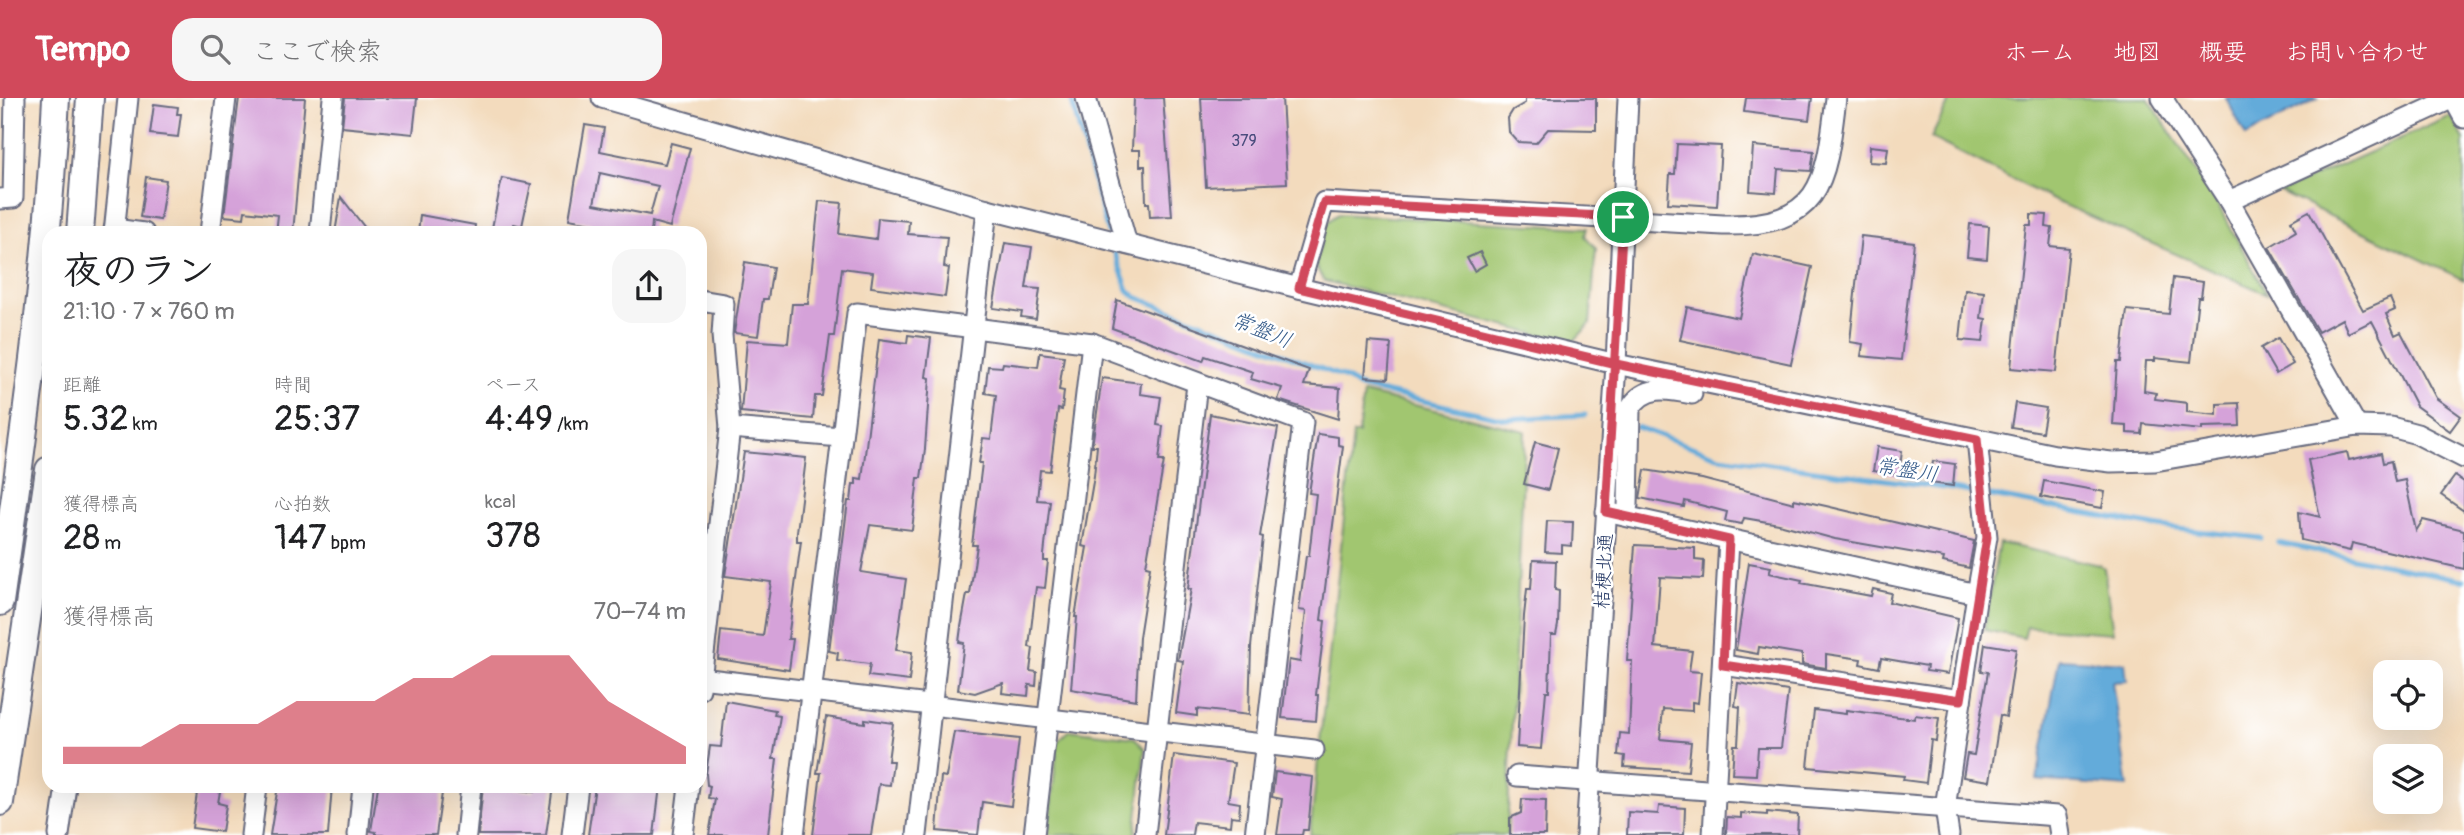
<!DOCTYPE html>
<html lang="ja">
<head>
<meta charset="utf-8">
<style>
  body { margin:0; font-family:Pangolin,"Klee One",sans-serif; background:#f6f6f6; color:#202124; height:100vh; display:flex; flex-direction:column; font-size:26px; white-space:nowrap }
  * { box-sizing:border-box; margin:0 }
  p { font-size:23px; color:#757577 }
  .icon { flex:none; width:38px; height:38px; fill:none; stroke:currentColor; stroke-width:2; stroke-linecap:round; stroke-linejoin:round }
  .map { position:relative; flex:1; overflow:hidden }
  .sheet { position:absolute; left:42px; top:128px; width:665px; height:567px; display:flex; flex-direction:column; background:#fff; border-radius:21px; box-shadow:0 7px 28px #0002 }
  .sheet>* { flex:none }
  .fabs { position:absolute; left:2373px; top:562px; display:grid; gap:14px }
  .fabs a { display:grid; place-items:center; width:70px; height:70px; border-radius:14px; background:#fff; box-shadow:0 7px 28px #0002; font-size:35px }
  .pin { position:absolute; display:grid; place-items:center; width:60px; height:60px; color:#fff; margin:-30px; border:4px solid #fff; border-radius:50%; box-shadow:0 2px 7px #0007 }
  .round { display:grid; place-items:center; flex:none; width:74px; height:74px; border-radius:21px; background:#f6f6f6 }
  .headline { display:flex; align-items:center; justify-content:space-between; height:119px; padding:0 21px }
  h1 { font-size:38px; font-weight:600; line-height:52px }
  .metrics { display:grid; grid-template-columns:repeat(3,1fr); gap:10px; height:119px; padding:7px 21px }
  .metrics div { display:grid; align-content:center }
  .metrics b { font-size:35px; font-weight:600 }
  .metrics small { font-size:19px; font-weight:400 }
  .metrics p { font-size:19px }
  .chart { height:196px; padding:14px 21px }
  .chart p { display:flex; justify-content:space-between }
  .chart svg { width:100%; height:126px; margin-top:7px; fill:#d1495b; opacity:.7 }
  header { display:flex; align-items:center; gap:42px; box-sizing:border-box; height:98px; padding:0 35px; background:#d1495b; color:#fff }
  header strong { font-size:33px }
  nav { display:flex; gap:38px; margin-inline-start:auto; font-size:24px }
  .search { width:490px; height:63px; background:#f6f6f6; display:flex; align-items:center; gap:18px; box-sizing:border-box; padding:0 24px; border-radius:21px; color:#757577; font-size:26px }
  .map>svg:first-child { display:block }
  .green { fill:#a1c670; stroke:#5e7a67; stroke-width:2 }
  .water { fill:#63abda; stroke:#3f6d9c; stroke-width:2 }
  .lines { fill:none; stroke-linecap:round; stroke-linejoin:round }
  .stream { stroke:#63abda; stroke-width:5 }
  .building { fill:#d5a2d9; fill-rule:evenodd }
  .minor-casing { stroke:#676b7f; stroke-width:23 }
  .highway-casing { stroke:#676b7f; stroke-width:30 }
  .minor { stroke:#fff; stroke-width:19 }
  .highway { stroke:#fff; stroke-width:26 }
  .route-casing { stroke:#fff; stroke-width:14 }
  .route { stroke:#d1495b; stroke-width:9 }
  .labels { text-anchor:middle; stroke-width:5; stroke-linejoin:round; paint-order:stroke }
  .number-label { font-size:16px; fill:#4a4c7d }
  .street-label { font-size:19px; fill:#1b2f5e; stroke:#fff }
  .water-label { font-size:21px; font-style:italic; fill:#345a89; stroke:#fff }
</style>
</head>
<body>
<header>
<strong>Tempo</strong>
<div class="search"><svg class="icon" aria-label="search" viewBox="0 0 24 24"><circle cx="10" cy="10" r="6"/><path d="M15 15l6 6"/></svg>ここで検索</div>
<nav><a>ホーム</a><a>地図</a><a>概要</a><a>お問い合わせ</a></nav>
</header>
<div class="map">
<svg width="2464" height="737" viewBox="0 0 2464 737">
  <rect width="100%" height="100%" fill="#fff"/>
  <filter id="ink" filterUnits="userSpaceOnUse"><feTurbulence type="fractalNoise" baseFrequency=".0143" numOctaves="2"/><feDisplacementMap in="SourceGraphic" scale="14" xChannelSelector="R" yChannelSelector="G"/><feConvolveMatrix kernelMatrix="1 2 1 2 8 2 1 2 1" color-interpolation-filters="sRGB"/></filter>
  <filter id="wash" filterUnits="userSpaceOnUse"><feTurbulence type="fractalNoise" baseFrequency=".00686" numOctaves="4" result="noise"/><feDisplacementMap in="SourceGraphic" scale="28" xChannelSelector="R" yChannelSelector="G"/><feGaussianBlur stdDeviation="1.57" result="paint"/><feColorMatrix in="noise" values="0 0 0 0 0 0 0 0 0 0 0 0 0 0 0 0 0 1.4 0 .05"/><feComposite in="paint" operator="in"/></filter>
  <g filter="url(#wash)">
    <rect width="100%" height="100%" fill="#f3dbbd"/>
    <g class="green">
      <path d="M1951,0h197l70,107 49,89 -212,-93 -124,-63z"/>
      <path d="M2451,18l13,23v141l-184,-88z"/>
      <path d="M1338,116l249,14 -2,8 11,12 -6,76 -18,19 -248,-62 -9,-16 11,-42z"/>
      <path d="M1363,295l162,38 -18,404h-197l43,-401h5z"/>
      <path d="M1999,445l101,22 4,3 9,65 -86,-6 -3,11 -40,-8z"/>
      <path d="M1069,632l66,8 10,11 -10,86h-87l10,-94z"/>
    </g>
    <g class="water">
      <path d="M2226,0h93l-73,38z"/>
      <path d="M2059,561l66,4 2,18 -15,1 16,105 -91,-7z"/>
    </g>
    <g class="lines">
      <g class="stream">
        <path d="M1071,0l37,135"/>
        <path d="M1112,148l16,44 8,7 207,80 17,10 145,32 80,-4"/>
        <path d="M1637,329l83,30 239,33 201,37 101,11"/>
        <path d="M2278,445l186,37"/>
      </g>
    </g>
    <g id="blocks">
      <g class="building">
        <path d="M239,0h66l-12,135h-17l2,-18 -33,-4 -1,7 -20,-2z"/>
        <path d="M345,0h72l-4,36 -71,-7z"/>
        <path d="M1134,0h29l9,118 -22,1 -1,-14h-3l-1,-37h-5v-16h-8z"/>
        <path d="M1201,0h81l5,85 -81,4z"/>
        <path d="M1525,0h71v32l-48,-1 -12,14 -18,-1 -9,-10 -1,-14 5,-8 12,-7z"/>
        <path d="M1746,0h66l-3,22 -65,-8z"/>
        <path d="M154,6l24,3 -1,7h4l-3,23 -28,-3z"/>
        <path d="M585,27l19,3 -4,23 65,13 6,-21 19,5 -20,79 -18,-5 -1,11h-62l2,-10 -22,-4zM600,75l58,13 -8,29 -56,-11z"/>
        <path d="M1677,46l44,2 -4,60 -49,-3 2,-29h5z"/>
        <path d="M1753,48l61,5 -3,20 -33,-2 -2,24 -26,-2z"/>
        <path d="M1870,48l18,2 -2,15 -17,-1z"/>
        <path d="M146,79l20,3 -6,40 -20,-3z"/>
        <path d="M502,80l29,6 -9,42 -8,-2 -2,9h-21z"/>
        <path d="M341,99l28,36h-34z"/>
        <path d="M819,103l23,2 -3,31 37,5 2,-21 31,3 -1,13 39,3 -3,30 5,1 -4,29 -74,-10 2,-15 -31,-4 -8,68h-4l-8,60h-7l-2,23 -72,-7 6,-72 41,3 4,-39h16z"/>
        <path d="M2309,113l54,99 27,-12 5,12 -9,4 9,21 6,-3 35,66 25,18 -11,15 -34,-25 -44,-85 -24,12 -6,-14 -24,13 -49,-85 27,-16 -5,-10z"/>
        <path d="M2031,116l16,1 -1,12 6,1 -2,18 19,2 -13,124 -45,-4 15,-143h5z"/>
        <path d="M420,117l55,10 -1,8h-56z"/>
        <path d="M1970,126l19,2 -2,33 -20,-2z"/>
        <path d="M1861,138l53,6 -13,118 -40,-4 2,-12 -13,-2z"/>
        <path d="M1005,145l27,4 -6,41 14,1 -4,30 -15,-2 1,-5 -29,-4z"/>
        <path d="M1480,154l6,12 -12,7 -7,-13z"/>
        <path d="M1753,156l59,13 -21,97 -111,-24 7,-33 52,11z"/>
        <path d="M745,164l28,5 -5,32h-5l-5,37 -24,-3z"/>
        <path d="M2173,180l30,4 -2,15h-3l-7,65 -36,-4v3h-9l-2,30 12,2 -1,6 32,4v9l30,3v-11l22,-1 1,23 -38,1v3l-59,-6 -1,10 -15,-1v-7l-14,-1 4,-63h4l6,-52 42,4z"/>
        <path d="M1965,192l19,2 -3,26 5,1 -3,23 -23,-2z"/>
        <path d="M1117,202l192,70 -5,15 36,3 -2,31 -60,-19 4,-12 -31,-9 2,-7 -48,-16 -2,5 -91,-33z"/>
        <path d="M908,237l23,3 -5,39 4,1 -5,71 -4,29h-3l-6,52 -42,-5 -9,47 45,7 -10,71 16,2 -3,29 -41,-5 2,-12 -33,-4 1,-7 -9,-2 19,-150h3l2,-17h3v-6l6,1 17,-140 28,4z"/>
        <path d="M2278,240l15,26 -17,10 -15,-26z"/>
        <path d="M1368,244l23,2 -3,35 -23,-2z"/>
        <path d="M1040,255l24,3 -5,34 5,1 -2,19 -4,-1 -8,62 -10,-1 -3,30 13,1 -6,54v6h4l-3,27 -9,-1 -7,60 4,1 -3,23 7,1 -1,14 -7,-1 -1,11 -26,-3 1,-10 -28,10 -17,-3 6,-47 -5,-1 2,-15 6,-33h3l7,-49h-5l10,-82h-3l4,-25 8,1 5,-44 -11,-2 3,-27 14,1 1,-4 35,4z"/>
        <path d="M1102,280l39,5 -1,11 21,3 -4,28 6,1 -4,35h5l-18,105 4,1 -11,70 -3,63 -65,-11 6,-72h-2l12,-70 -5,-1 12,-70 3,-30h-5z"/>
        <path d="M2015,305l31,5 -4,24 -31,-5z"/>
        <path d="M1210,316l68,14 -18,108 3,1 -12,110 -2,68 -52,-6v7l-21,-3 7,-52 -5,-1 13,-71h-3z"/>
        <path d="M1318,336l20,3v8l5,1 -22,174 4,1 -9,74h2l-2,26 -34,-3 7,-58 11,2 6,-51 -7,-1 7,-54h3l7,-62 -7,-1z"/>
        <path d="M1535,344l23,6 -10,42 -24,-6z"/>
        <path d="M1877,349l25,4 -3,24 -26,-4z"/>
        <path d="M744,354l62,6 -9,74v9h4l-13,98h5l-4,31 -71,-11 3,-28 42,5 8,-54 -46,-6z"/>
        <path d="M2347,354l2,8 32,-7 2,10 8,-2 4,21 10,-2 11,51 7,-11 41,10v39l-112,-26 -2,8 -49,-11 -2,-28 21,5 -12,-57z"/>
        <path d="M1933,363l22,3 -2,22 -23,-3z"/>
        <path d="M1645,372l57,9 92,24v-4l32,7 148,35 -5,27 -26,-6 1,-4 -109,-19 -56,-15 -35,-6 -2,6 -17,-3 2,-9 -42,-11 -1,6 -44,-9z"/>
        <path d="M2455,378l9,6v29l-23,-16z"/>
        <path d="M2044,383l61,11 -3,16 -61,-11z"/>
        <path d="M1547,423l26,1 -1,24 -10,-1v8l-17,-1z"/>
        <path d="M1635,447l60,3v12l9,1 -1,18 -43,-2 -5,70 37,4 -3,20 12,1 -3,31 -6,-1v9l-29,-2 -3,30 31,3 -3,29 -64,-4 1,-11 -7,-1 2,-22 9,1 3,-73h-5z"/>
        <path d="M1533,462l23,1 -1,29 4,1 -1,34 -2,10h-5l-2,56h-3l-5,58 -24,-2 7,-131 3,-27h4z"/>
        <path d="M1749,465l22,4 -2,6 33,7 -1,3 70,13 2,-7 18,4 -2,9 69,16 -10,56 -22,-3 1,-5 -46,-8 -2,10 -19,-4 1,-5 -35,-5v14l-24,-4v-10l-43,-7 -1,7 -22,-4z"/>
        <path d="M1985,546l31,5 -10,68 -6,-2 -10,66 -27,-4 4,-23 7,1 14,-83 -7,-1z"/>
        <path d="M1738,585l50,8 -7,57h-23l-2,27 -24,-1 2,-29h4l2,-38 -5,-1z"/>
        <path d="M726,603l49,9 -1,5 6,1 -7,43h4l-9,76h-59l6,-36 -7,-1 2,-12 -3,-1 -1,-11 4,-28 11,1z"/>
        <path d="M1814,612l32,4v-4l68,9 1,-4 24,3 -3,23 -5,-1 -5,43 -23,-3 1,-4 -96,-9z"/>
        <path d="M826,619l39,6v-4l28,4 -5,38h5l-3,24 -11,-1 -8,51h-58l8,-62h-4z"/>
        <path d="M954,634l65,7 -8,67 -29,-4 -4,33 -41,-4 4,-55 5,1z"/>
        <path d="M1174,657l60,8 -6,38 12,2 -1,14 -8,-1 -1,10 -36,-4 -2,13h-28z"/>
        <path d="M1275,674l38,5 -5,53h-5l-1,5h-25l5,-36 -10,-2z"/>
        <path d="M198,688h23l-3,17 8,2 -4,27 -30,-4z"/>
        <path d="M278,688h54l-4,49h-58z"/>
        <path d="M378,688h65l-7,49h-60v-3l-5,-1z"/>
        <path d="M483,688l51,6v-6h19l-7,49h-68z"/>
        <path d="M595,688h65l-6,49h-66z"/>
        <path d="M1522,701l24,1 -1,35h-35v-17l11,-5z"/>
        <path d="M1659,708l26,2 -1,27h-57l1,-23 30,2z"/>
        <path d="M1767,714l31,3 -1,20h-71l1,-18 14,1v-5l26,2z"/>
      </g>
    </g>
  </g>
  <g filter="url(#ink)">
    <use href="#blocks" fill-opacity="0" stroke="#676b7f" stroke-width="2"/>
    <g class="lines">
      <defs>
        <g id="minor">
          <path d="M602,0l385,111 312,79 317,76 439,91 56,7 44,-1 202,-35 34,1 26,7 47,24"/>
          <path d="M1086,0l41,146"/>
          <path d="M2162,0l67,103 128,225"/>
          <path d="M2453,0l11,20"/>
          <path d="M0,101l13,-1 2,-100"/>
          <path d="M2229,103l224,-103"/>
          <path d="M114,131l30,4"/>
          <path d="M114,135l14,-135"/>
          <path d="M210,135l16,-135"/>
          <path d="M320,135l13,-135"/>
          <path d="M1299,190l25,-86 399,23c100,2 103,-43 113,-127"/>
          <path d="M700,202l24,4 -2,31 8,93 111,9"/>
          <path d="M1628,407l2,-96c14,-25 38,-20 62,-15"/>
          <path d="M1606,414l371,82 -32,214 4,27"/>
          <path d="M1977,496l10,-57 -10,-98"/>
          <path d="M1723,567l238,35"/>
          <path d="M700,580l614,72"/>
          <path d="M700,591l30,-261"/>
          <path d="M1517,678l540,40 3,19"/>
          <path d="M59,737l7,-49"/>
          <path d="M251,737l6,-49"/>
          <path d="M358,737l5,-49"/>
          <path d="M466,737l5,-49"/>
          <path d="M572,737l6,-49"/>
          <path d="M683,737l6,-49"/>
          <path d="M794,737l63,-522 235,30 211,79 -48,413"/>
          <path d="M917,737l70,-626"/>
          <path d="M1034,737l58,-492"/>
          <path d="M1145,737l52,-451"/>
          <path d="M1586,737l30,-471 12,-266"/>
          <path d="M1713,737l16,-295"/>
        </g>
        <g id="highway">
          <path d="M80,135l10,-135"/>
          <path d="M0,504c24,-168 48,-334 56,-504"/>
          <path d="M0,704l49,-332"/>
        </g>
      </defs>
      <use href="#minor" class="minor-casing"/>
      <use href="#highway" class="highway-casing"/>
      <use href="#minor" class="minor"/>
      <use href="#highway" class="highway"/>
    </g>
  </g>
  <g class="lines" filter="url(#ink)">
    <defs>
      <path id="route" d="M1623,119l-299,-15 -25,86 317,76 361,75 10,98 -26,163 -238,-35 6,-125 -123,-28 17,-295"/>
    </defs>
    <use href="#route" class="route-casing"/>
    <use href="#route" class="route"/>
  </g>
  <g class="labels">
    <g class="number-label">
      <text x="1244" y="48">379</text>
    </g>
    <g class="street-label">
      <text transform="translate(1603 473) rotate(-87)" y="7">桔梗北通</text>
    </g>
    <g class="water-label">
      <text transform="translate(1262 232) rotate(22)" y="7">常盤川</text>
      <text transform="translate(1907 372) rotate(9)" y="7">常盤川</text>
    </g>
  </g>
</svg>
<div class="fabs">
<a><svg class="icon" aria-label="locate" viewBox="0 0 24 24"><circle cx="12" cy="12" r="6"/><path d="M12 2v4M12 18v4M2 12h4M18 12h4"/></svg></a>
<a><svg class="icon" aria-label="layers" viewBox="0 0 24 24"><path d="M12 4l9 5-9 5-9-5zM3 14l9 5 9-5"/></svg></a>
</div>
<div class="pin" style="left:1623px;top:119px;background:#1e9e55"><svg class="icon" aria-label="arrive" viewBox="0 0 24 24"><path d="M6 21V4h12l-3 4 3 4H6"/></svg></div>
<section class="sheet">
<div class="headline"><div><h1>夜のラン</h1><p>21:10 · 7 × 760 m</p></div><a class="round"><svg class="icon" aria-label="share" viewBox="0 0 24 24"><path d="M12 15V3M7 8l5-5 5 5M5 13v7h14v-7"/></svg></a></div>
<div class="metrics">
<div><p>距離</p><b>5.32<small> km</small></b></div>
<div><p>時間</p><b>25:37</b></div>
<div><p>ペース</p><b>4:49<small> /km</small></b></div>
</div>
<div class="metrics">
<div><p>獲得標高</p><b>28<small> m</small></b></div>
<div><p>心拍数</p><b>147<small> bpm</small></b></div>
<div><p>kcal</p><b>378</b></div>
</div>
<div class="chart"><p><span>獲得標高</span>70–74 m</p>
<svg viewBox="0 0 160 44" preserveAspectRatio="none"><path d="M0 44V38L10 38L20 38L30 30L40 30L50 30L60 22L70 22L80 22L90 14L100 14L110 6L120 6L130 6L140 22L150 30L160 38V44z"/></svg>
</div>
</section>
</div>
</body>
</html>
